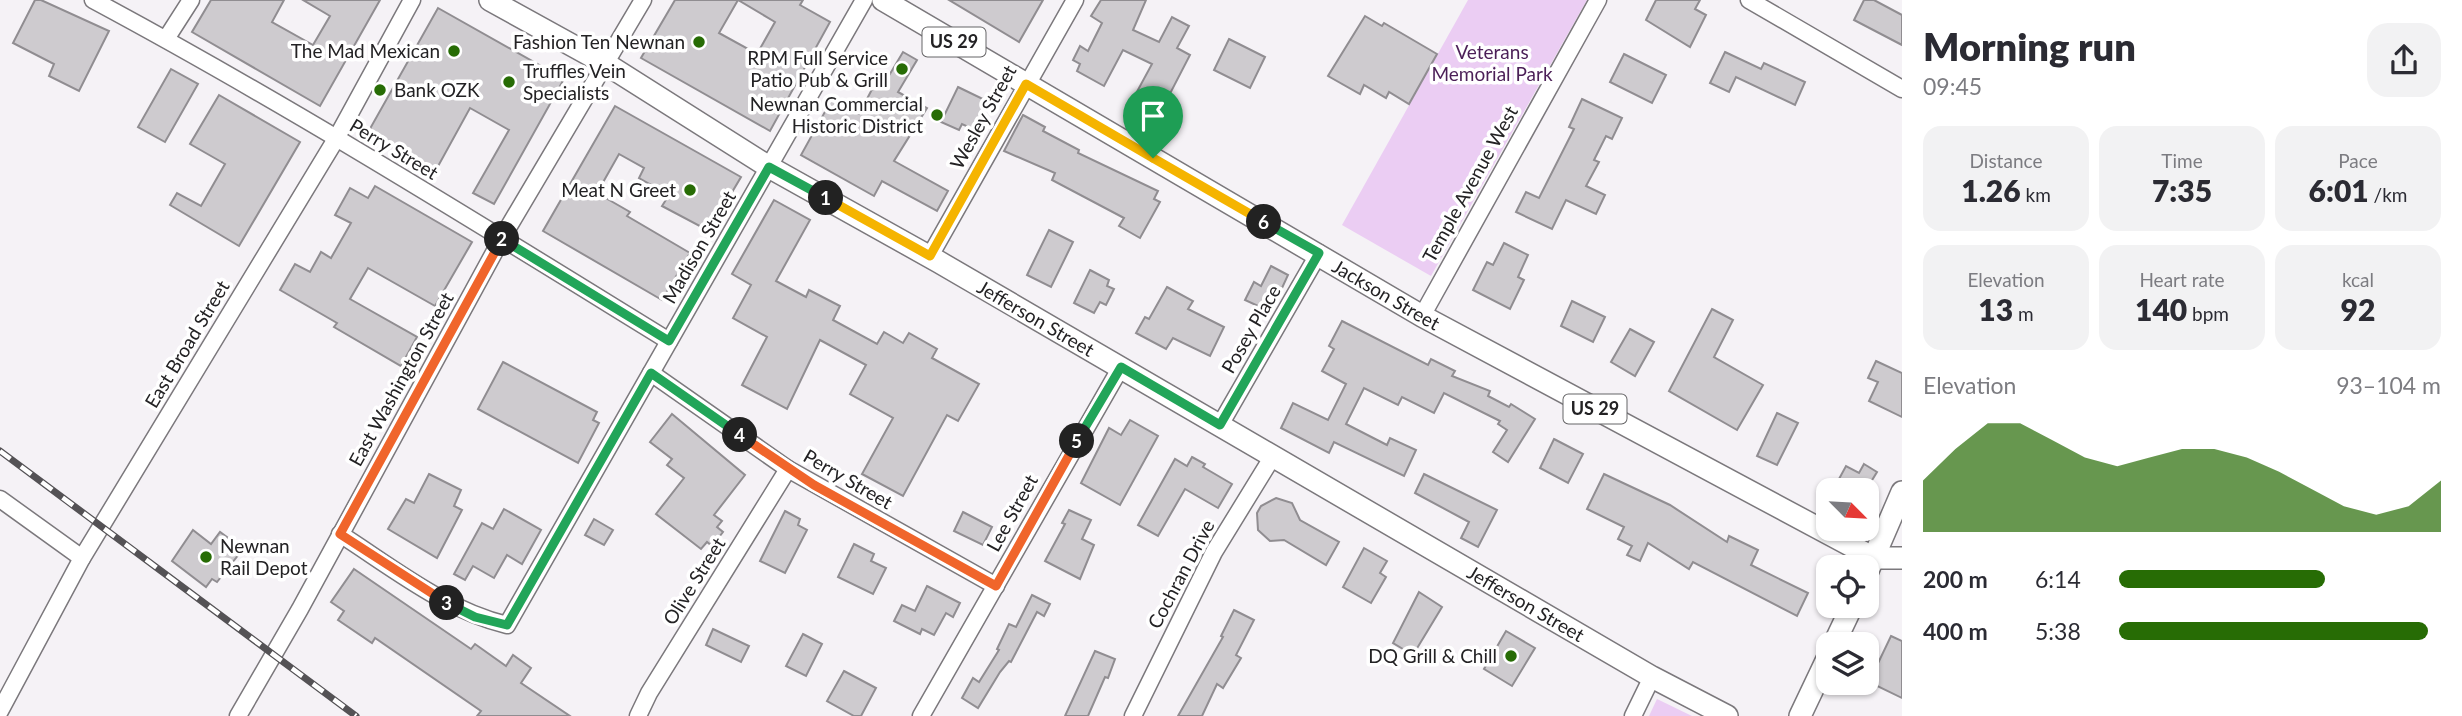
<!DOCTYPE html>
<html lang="en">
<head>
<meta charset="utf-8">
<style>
  body { margin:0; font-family:Lato,sans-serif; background:#f2f2f3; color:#2b2b33; height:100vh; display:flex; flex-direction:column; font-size:26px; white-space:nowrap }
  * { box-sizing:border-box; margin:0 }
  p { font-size:23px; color:#7c7c81 }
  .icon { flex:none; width:38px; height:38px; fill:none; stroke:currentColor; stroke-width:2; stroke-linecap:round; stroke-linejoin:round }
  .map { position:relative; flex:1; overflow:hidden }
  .side { display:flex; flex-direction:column; background:#fff; width:560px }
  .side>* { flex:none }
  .needle { width:46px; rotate:114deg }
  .fabs { position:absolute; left:1816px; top:478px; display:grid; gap:14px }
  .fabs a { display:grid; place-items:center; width:63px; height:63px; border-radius:14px; background:#fff; box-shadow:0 2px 5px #0004; font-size:35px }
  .pin { position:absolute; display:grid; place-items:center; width:60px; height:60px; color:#fff; margin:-72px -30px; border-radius:50% 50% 50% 0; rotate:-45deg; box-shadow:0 0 7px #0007 }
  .pin .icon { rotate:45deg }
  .km { position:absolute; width:35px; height:35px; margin:-18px; border-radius:50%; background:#222; color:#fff; font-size:19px; line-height:35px; text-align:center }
  .round { display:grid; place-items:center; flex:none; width:74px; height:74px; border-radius:21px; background:#f2f2f3 }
  .head { display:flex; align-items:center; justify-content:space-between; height:119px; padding:0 21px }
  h1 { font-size:38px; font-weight:800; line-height:52px }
  .figures { display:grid; grid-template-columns:repeat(3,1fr); gap:10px; height:119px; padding:7px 21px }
  .figures div { display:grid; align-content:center; border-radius:18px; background:#f2f2f3; text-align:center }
  .figures b { font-size:30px; font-weight:800 }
  .figures small { font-size:19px; font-weight:400 }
  .figures p { font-size:19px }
  .chart { height:196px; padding:14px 21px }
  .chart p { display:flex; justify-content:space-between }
  .chart svg { width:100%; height:126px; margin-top:7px; fill:#276c05; opacity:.7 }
  ul { padding:0 21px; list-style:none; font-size:23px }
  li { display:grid; grid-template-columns:112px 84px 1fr; align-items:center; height:52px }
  li i { height:18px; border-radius:9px; background:#276c05 }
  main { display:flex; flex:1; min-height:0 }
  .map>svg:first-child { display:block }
  .green { fill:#ebcdf3 }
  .building { fill:#cecbcf; stroke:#908d91; stroke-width:2; fill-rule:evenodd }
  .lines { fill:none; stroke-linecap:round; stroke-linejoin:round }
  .minor-casing { stroke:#7b787c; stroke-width:19 }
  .major-casing { stroke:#7b787c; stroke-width:24 }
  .minor { stroke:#fff; stroke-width:16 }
  .major { stroke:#fff; stroke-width:21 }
  .rail-casing { stroke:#545255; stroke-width:7 }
  .rail { stroke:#fff; stroke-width:4.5; stroke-dasharray:13; stroke-linecap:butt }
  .split-1-casing { stroke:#fff; stroke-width:14 }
  .split-2-casing { stroke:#fff; stroke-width:14 }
  .split-3-casing { stroke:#fff; stroke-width:14 }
  .split-4-casing { stroke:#fff; stroke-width:14 }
  .split-5-casing { stroke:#fff; stroke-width:14 }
  .split-6-casing { stroke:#fff; stroke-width:14 }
  .split-7-casing { stroke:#fff; stroke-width:14 }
  .split-1 { stroke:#f5b400; stroke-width:9 }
  .split-2 { stroke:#22a559; stroke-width:9 }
  .split-3 { stroke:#f0652b; stroke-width:9 }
  .split-4 { stroke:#22a559; stroke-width:9 }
  .split-5 { stroke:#f0652b; stroke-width:9 }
  .split-6 { stroke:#22a559; stroke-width:9 }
  .split-7 { stroke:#f5b400; stroke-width:9 }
  .poi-dot { fill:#276c05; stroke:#fff; stroke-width:2.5 }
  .labels { text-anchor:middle; stroke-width:7; stroke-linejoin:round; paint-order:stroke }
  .shield { fill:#fff; stroke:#656466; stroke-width:2 }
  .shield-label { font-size:18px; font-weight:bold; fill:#232224 }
  .poi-label { font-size:19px; fill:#232224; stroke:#fff; text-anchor:end }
  .park-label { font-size:19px; fill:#4b1f57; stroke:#fff }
  .street-label { font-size:19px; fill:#232224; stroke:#fff }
</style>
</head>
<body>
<main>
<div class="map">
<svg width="1902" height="716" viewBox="0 0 1902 716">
  <rect width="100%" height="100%" fill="#f5f2f6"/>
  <g class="green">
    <path d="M1468,0h119l-156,276 -89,-51z"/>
    <path d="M1657,699l35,17h-43z"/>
  </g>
  <g class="building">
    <path d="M35,0h6l68,31 -30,60 -30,-15 5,-12 -41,-21z"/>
    <path d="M211,0h73l-12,22 41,23 17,-29 -27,-16h77l-60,106 -128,-74z"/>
    <path d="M675,0h128l-3,5 30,17 -60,109 -129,-73zM738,0l37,22 -18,32 -38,-21z"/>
    <path d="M949,0h94l-24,42z"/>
    <path d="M1101,0h45l-13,30 26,12 13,-25 17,9 -12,22 13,7 -30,58 -27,-14 19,-35 -29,-14 -19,36 -27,-15 3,-7 -7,-4 7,-14 8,5 14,-28 -11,-7z"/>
    <path d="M1656,0h44l-5,9 11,6 -16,32 -44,-27z"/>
    <path d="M1864,0h10l28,15v30l-48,-25z"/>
    <path d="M438,8l126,71 -70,125 -21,-11 36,-63 -39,-22 -34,62 -69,-36z"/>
    <path d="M1365,16l17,10 2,-3 53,31 -28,50 -20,-12 -3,6 -22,-13 -4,9 -32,-18z"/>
    <path d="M1229,39l36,18 -15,31 -36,-18z"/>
    <path d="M903,52l14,8 -19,32 29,16 -33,53 54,30 -11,20 -55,-30 -8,15 -73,-41 31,-56 27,15 18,-34 7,4z"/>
    <path d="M1725,52l36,17 3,-6 41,19 -10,23 -59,-28 -7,15 -19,-9z"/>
    <path d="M1624,54l42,21 -14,28 -42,-21z"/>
    <path d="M171,69l27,15 -33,58 -27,-15z"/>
    <path d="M958,87l31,15 -14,28 -13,-6 -3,6 -18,-8z"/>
    <path d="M219,95l81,47 -61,104 -69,-41 7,-12 24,13 24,-42 -35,-20z"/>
    <path d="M1582,99l40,19 -10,21 -6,-3 -12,24 5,2 -13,24 19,9 -9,19 -30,-14 -14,29 -36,-17 10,-20 13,6 35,-69 -5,-2z"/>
    <path d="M615,106l126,71 -32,54 -47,-25 7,-11 -30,-17 5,-10 -25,-14 -22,39 33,19 -3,4 63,37 -28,47 -119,-69z"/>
    <path d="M1023,115l22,12 -2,4 36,19 -1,3 80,38 -4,8 6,3 -20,36 -21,-12 5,-8 -72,-38 3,-7 -51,-22z"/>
    <path d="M375,186l97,56 -37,64 -67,-38 -18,31 67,38 -16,29 -67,-39 3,-4 -57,-33 15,-26 15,8 11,-20 10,6 20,-35 -16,-8 15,-27 18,10z"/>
    <path d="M774,200l36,20 -34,61 30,16 3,-7 31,16 -7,14 44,24 7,-12 19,11 6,-10 28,16 -5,9 47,26 -21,37 -11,-6 -44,81 -41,-22 31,-56 -43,-24 16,-29 -46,-25 -33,69 -45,-24 25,-48 -34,-19 18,-33 -19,-11z"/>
    <path d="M1049,230l24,12 -22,45 -24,-12z"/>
    <path d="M1504,243l24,12 -10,22 6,3 -14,29 -37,-19 14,-28 6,3z"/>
    <path d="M1271,266l17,9 -17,37 -26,-12 9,-18 7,4z"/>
    <path d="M1090,270l19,10 -2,6 7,3 -8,16 -6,-3 -6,11 -20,-10z"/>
    <path d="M1167,287l26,14 -5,8 36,18 -14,29 -37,-18 -7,11 -30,-16 9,-16 4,2z"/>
    <path d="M1572,301l33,16 -12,25 -32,-16z"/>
    <path d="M1712,309l21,11 -19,37 49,28 -26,45 -68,-39z"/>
    <path d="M1342,321l86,44 3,-6 24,12 -3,5 38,15 -2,5 21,11 2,-3 24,15 -27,43 -15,-10 14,-22 -9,-6 2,-3 -56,-28 -10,20 -32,-16 -4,8 -34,-17 -18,36 41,21 3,-7 26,12 -12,26 -70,-34 -5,11 -48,-25 12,-25 35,17 18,-36 -24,-13 12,-22 -5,-3z"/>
    <path d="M1630,329l24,13 -19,34 -24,-14z"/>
    <path d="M1876,361l26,12v44l-33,-16 9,-19 -10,-4z"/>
    <path d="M503,362l94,50 -4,8 6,3 -21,40 -100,-54z"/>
    <path d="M1777,413l21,10 -21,42 -20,-9z"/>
    <path d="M672,414l73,61 -31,40 8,6 -5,6 6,5 -11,14 -5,-4 -6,7 -45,-35 28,-36 -17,-13 5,-6 -22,-17z"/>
    <path d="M1130,420l28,16 -38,69 -39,-22 28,-55 12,7z"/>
    <path d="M1554,439l29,15 -15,29 -28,-15z"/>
    <path d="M1192,457l13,7 -2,3 29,17 -14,24 -33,-19 -27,47 -20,-11 37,-66 12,7z"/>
    <path d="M1864,464l13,8 -11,18h-33l13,-24 13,7z"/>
    <path d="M429,474l32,16 -7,16 8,4 -25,48 -49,-29 18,-30 8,4z"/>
    <path d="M1424,474l73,36 -19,37 -17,-9 8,-16 -54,-29z"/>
    <path d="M1604,474l66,31 57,37 2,-6 29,14 -7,15 57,28 -11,23 -104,-54 -4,7 -41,-26 -8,18 -13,-6 5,-9 -14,-7 6,-12 -37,-18z"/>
    <path d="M1276,498l16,5 8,17 39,22 -13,23 -42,-25 -14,1 -12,-11 -1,-17 4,-7z"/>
    <path d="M504,509l37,21 -19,34 -15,-9 -13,23 -21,-12 -8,14 -11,-6 28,-51 11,6z"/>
    <path d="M1069,510l22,10 -9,19 12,6 -14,34 -35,-18 20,-37 -3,-1z"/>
    <path d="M785,511l15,8 -2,6 9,5 -22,43 -25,-12z"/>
    <path d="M963,512l29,15 -9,18 -29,-14z"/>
    <path d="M594,519l19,11 -9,15 -19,-10z"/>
    <path d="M193,530l18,14 9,-12 23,17 -26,33 -5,-3 -6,8 -34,-26z"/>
    <path d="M854,544l20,10 -3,7 15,7 -13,26 -35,-17z"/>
    <path d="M1364,548l23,13 -7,12 6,4 -15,26 -28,-16z"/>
    <path d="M354,569l117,80 4,-5 31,22 7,-11 18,13 -10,15 49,33h-93l4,-5 -106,-73 -3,5 -34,-23 6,-9 -13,-9z"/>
    <path d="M927,586l33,17 -7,14 -7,-4 -12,22 -12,-6 -2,5 -26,-13 8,-16 13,6z"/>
    <path d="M1419,592l23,15 -29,48 -20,-12z"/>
    <path d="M1032,595l18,9 -6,12 -7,-4 -26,50 -2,-1 -9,11 -22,36 -16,-10 11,-20 6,4 20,-32 -2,-1 12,-25 7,3z"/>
    <path d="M1234,610l20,10 -18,35 5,3 -18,30 -6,-4 -15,32h-24l45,-79 -2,-1z"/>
    <path d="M713,629l36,17 -8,16 -35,-17z"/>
    <path d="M1506,631l29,17 -23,38 -28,-17z"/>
    <path d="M803,634l19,10 -16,32 -20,-10z"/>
    <path d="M1891,636l11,5v57l-33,-16z"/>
    <path d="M1095,651l20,8 -7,19 -3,-1 -17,39h-23z"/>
    <path d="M844,671l32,17 -15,28h-7l-27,-15z"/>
  </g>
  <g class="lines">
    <defs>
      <g id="minor">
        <path d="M93,0c196,105 386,224 576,341"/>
        <path d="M1749,0l153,89"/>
        <path d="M166,39l25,-39"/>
        <path d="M930,256l145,-256"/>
        <path d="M1422,316l176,-316"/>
        <path d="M651,373l137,96 208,117"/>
        <path d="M1220,425l99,-172"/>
        <path d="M0,499l82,59"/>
        <path d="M340,534c53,34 105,76 167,91l357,-625"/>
        <path d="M0,711l82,-153 254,-419 76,-139"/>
        <path d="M238,716l62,-107 202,-371 141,-238"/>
        <path d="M638,716l11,-23 139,-224"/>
        <path d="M921,716l200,-349"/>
        <path d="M1133,716l81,-164 59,-96"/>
        <path d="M1633,716l19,-39"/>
      </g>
      <g id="major">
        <path id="s1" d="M490,0l116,64 163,103 170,95 713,415 75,39"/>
        <path id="s2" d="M883,0l539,316 452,242h28"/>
        <path d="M1867,573l35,-81"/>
        <path d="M1834,644l18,-38"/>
        <path d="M1800,716l29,-61"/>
      </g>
    </defs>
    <use href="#minor" class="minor-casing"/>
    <use href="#major" class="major-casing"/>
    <use href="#minor" class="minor"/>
    <use href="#major" class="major"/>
    <defs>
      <path id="rail" d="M0,451l356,265"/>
    </defs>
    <use href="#rail" class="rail-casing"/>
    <use href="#rail" class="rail"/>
  </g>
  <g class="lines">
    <defs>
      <path id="split-1" d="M826,198l104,58 96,-172 127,74"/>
      <path id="split-2" d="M502,239l167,102 100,-174 57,31"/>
      <path id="split-3" d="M447,603l-107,-69 162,-295"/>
      <path id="split-4" d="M447,603l28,14 32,8 144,-252 89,62"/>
      <path id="split-5" d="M740,435l74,50 182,101 81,-145"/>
      <path id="split-6" d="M1077,441l44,-74 99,58 99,-172 -55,-31"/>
      <path id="split-7" d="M1153,158l111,64"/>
    </defs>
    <use href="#split-1" class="split-1-casing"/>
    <use href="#split-2" class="split-2-casing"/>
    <use href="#split-3" class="split-3-casing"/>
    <use href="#split-4" class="split-4-casing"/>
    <use href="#split-5" class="split-5-casing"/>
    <use href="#split-6" class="split-6-casing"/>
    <use href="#split-7" class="split-7-casing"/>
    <use href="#split-1" class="split-1"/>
    <use href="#split-2" class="split-2"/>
    <use href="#split-3" class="split-3"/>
    <use href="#split-4" class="split-4"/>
    <use href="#split-5" class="split-5"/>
    <use href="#split-6" class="split-6"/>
    <use href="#split-7" class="split-7"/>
  </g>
  <g class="poi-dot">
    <circle cx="699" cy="42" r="7"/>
    <circle cx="454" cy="51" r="7"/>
    <circle cx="902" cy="69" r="7"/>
    <circle cx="509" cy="82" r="7"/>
    <circle cx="380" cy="90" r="7"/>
    <circle cx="937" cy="115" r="7"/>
    <circle cx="690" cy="190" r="7"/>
    <circle cx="206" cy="557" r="7"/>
    <circle cx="1511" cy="656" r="7"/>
  </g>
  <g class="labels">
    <g class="shield">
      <rect x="922.5" y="27.5" width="63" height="29" rx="5"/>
      <rect x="1563.5" y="394.5" width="63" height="29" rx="5"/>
    </g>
    <g class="shield-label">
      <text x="954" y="48">US 29</text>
      <text x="1595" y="415">US 29</text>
    </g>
    <g class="poi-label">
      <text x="685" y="49">Fashion Ten Newnan</text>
      <text x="440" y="58">The Mad Mexican</text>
      <text x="888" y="65">RPM Full Service<tspan x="888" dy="22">Patio Pub &amp; Grill</tspan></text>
      <text x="523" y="78" text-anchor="start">Truffles Vein<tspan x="523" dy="22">Specialists</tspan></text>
      <text x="394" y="97" text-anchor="start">Bank OZK</text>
      <text x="923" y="111">Newnan Commercial<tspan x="923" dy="22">Historic District</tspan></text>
      <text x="676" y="197">Meat N Greet</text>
      <text x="220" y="553" text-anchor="start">Newnan<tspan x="220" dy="22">Rail Depot</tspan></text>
      <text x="1497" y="663">DQ Grill &amp; Chill</text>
    </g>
    <g class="park-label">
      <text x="1492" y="59">Veterans<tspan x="1492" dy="22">Memorial Park</tspan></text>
    </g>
    <g class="street-label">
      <text transform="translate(983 117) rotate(-61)" y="7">Wesley Street</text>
      <text transform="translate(394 149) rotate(31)" y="7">Perry Street</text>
      <text transform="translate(1470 184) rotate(-61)" y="7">Temple Avenue West</text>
      <text transform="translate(699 247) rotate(-60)" y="7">Madison Street</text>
      <text dy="7" stroke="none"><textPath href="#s2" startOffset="583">Jackson Street</textPath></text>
      <text dy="7" stroke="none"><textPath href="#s1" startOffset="632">Jefferson Street</textPath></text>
      <text transform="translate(1251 329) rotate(-60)" y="7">Posey Place</text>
      <text transform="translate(187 344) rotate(-59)" y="7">East Broad Street</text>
      <text transform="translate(401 379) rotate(-61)" y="7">East Washington Street</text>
      <text transform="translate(848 479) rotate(30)" y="7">Perry Street</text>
      <text transform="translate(1012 513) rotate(-61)" y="7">Lee Street</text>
      <text transform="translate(1181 574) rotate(-62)" y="7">Cochran Drive</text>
      <text transform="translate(694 581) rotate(-58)" y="7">Olive Street</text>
      <text dy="7" stroke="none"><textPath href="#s1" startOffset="1199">Jefferson Street</textPath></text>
    </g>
  </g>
</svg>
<div class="fabs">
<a><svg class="needle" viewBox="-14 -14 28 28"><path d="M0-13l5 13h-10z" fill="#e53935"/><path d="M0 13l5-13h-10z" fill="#7c7c81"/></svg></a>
<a><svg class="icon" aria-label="locate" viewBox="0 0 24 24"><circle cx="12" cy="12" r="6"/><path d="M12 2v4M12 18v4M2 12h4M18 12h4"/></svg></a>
<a><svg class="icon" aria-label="layers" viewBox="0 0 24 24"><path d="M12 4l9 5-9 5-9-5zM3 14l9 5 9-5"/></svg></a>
</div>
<div class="pin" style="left:1153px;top:158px;background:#1e9e55"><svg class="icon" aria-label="arrive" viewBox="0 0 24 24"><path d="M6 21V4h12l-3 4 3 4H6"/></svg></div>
<b class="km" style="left:826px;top:198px">1</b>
<b class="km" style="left:502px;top:239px">2</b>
<b class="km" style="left:447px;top:603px">3</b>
<b class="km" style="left:740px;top:435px">4</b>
<b class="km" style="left:1077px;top:441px">5</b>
<b class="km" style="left:1264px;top:222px">6</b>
</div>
<section class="side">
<div class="head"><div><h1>Morning run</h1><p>09:45</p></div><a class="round"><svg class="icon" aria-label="share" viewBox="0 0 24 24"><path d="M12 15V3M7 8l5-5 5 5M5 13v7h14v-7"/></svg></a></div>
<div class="figures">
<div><p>Distance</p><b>1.26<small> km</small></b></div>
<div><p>Time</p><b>7:35</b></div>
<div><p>Pace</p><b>6:01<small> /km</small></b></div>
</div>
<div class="figures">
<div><p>Elevation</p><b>13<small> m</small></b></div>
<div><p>Heart rate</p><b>140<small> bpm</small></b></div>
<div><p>kcal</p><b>92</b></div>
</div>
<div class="chart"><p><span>Elevation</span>93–104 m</p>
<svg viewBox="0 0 160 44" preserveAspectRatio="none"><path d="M0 44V26L10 15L20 6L30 6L40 12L50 18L60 21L70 18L80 15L90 15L100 18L110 23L120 29L130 35L140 38L150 35L160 26V44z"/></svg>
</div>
<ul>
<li><b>200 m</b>6:14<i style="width:64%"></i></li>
<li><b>400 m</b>5:38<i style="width:96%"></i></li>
</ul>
</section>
</main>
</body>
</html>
